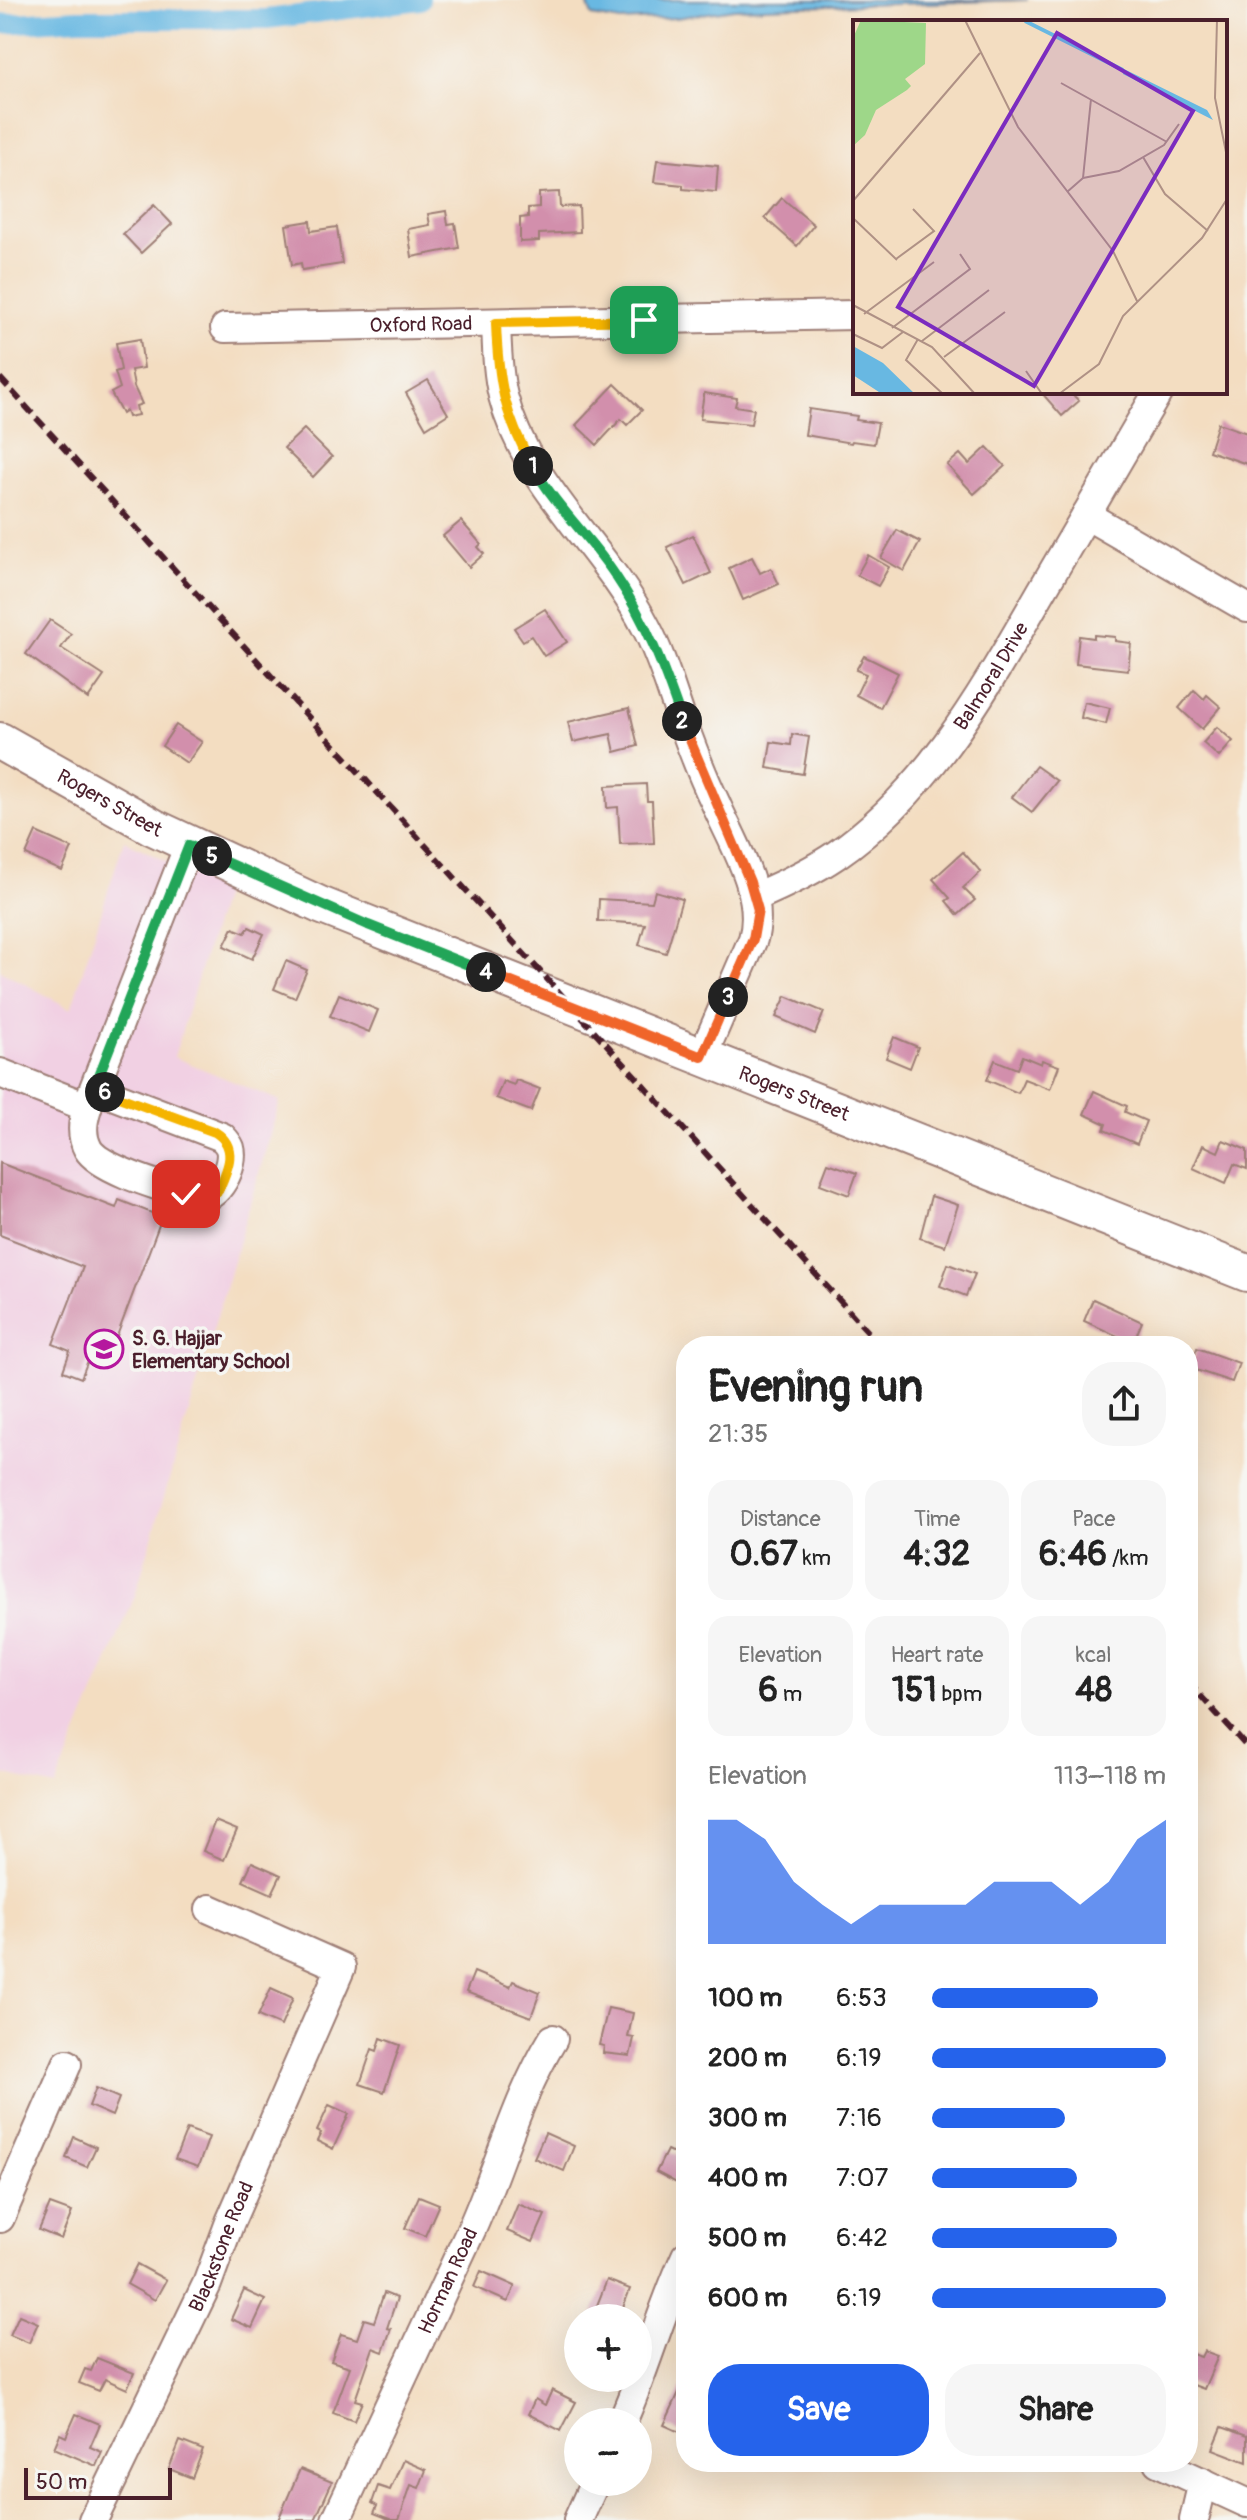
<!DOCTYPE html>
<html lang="en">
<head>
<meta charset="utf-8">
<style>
  body { margin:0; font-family:Pangolin,sans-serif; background:#f6f6f6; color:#222; height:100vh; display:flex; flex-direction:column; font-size:30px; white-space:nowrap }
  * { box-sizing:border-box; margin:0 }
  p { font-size:26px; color:#767676 }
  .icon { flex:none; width:44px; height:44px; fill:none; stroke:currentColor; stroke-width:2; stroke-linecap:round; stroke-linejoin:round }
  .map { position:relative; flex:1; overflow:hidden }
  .sheet { position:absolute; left:676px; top:1336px; width:522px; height:1136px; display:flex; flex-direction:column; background:#fff; border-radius:32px; box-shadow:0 8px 32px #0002 }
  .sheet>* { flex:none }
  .controls { position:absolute; left:564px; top:2304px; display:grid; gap:16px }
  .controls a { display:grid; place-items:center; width:88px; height:88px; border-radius:50%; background:#fff; box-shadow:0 8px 32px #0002; font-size:40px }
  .scale { position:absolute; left:24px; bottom:20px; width:148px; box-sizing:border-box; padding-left:8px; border:4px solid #4a1f2b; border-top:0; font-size:22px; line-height:28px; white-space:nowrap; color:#4a1f2b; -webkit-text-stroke:6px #f6f6f2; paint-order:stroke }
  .pin { position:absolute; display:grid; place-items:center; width:68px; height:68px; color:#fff; margin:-34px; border-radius:16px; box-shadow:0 4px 12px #0006 }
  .km { position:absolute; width:40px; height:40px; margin:-20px; border-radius:50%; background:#222; color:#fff; font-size:22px; line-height:40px; text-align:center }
  .round { display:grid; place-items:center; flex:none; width:84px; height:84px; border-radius:32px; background:#f6f6f6 }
  .overview { display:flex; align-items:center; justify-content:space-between; height:136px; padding:0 32px }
  h1 { font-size:44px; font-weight:700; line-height:60px }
  .stats { display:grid; grid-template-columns:repeat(3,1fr); gap:12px; height:136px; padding:8px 32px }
  .stats div { display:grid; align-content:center; border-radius:20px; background:#f6f6f6; text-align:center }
  .stats b { font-size:34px; font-weight:700 }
  .stats small { font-size:22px; font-weight:400 }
  .stats p { font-size:22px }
  .chart { height:224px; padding:16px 32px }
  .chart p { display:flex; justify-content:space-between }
  .chart svg { width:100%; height:144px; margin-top:8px; fill:#2563eb; opacity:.7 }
  .button { display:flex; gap:16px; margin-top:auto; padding:16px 32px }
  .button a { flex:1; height:92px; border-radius:32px; background:#2563eb; color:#fff; font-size:32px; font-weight:700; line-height:92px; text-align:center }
  .button a+a { background:#f6f6f6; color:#222 }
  ul { padding:0 32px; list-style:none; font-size:26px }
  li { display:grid; grid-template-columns:128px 96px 1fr; align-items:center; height:60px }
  li i { height:20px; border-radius:10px; background:#2563eb }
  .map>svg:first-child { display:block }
  .built { fill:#f1d0e3 }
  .water { fill:#68b8e2; stroke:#596c86; stroke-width:2 }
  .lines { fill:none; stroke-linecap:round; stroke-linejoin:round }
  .canal { stroke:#68b8e2; stroke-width:20 }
  .building { fill:#d28fac }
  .minor-casing { stroke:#9e7e76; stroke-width:32 }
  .major-casing { stroke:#9e7e76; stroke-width:40 }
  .minor { stroke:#fff; stroke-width:28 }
  .major { stroke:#fff; stroke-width:36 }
  .rail { stroke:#4a1f2b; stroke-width:6; stroke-dasharray:12 6; stroke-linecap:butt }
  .split-1-casing { stroke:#fff; stroke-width:16 }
  .split-2-casing { stroke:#fff; stroke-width:16 }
  .split-3-casing { stroke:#fff; stroke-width:16 }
  .split-4-casing { stroke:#fff; stroke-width:16 }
  .split-5-casing { stroke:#fff; stroke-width:16 }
  .split-6-casing { stroke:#fff; stroke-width:16 }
  .split-7-casing { stroke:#fff; stroke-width:16 }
  .split-1 { stroke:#f5b400; stroke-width:10 }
  .split-2 { stroke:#22a559; stroke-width:10 }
  .split-3 { stroke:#f0652b; stroke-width:10 }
  .split-4 { stroke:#f0652b; stroke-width:10 }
  .split-5 { stroke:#22a559; stroke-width:10 }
  .split-6 { stroke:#22a559; stroke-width:10 }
  .split-7 { stroke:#f5b400; stroke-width:10 }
  .labels { text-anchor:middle; stroke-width:7; stroke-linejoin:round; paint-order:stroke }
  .street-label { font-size:20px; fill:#4a1f2b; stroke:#f6f6f2 }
  .poi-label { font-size:20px; font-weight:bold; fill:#4a1f2b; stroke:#f6f6f2; text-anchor:start }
  .inset-river { fill:none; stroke:#68b8e2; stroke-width:4 }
  .inset-road { fill:none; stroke:#af9185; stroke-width:2 }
  .view { fill:#7b2cbf; fill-opacity:0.15; stroke:#7b2cbf; stroke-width:4 }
  .inset-edge { fill:none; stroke:#4a1f2b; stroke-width:4 }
</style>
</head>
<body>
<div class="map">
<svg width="1247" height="2520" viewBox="0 0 1247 2520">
  <rect width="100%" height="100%" fill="#f6f6f2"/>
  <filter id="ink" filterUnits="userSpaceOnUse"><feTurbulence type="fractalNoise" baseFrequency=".0125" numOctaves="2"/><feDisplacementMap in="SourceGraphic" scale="16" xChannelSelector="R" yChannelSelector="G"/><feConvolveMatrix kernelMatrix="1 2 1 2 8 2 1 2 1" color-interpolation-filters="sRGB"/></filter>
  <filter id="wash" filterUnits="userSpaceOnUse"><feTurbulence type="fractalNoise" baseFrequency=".006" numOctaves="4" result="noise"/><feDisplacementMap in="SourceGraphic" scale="32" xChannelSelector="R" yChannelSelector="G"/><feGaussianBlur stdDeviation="1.8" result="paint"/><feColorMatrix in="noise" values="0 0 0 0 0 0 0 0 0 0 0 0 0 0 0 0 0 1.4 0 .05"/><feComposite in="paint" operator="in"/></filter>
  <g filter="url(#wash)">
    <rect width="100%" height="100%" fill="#f3ddc1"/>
    <path class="built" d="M124,840l100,51 -50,166 106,44 -145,495 -80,191 -55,-14v-803l71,39z"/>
    <path class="water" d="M586,0h442l-294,9 -58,9 -55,3 -29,-5z"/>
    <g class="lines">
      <path class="canal" d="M0,24l78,-5h188l154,-19"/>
    </g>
    <g id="blocks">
      <g class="building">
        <path d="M657,160l61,6 -2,26 -33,-3v-4l-29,-3z"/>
        <path d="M559,192l1,15 19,-1 1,26 -41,2v7l-19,1v-24l8,-1v-9l11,-1v-14z"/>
        <path d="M782,198l32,27 -17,21 -32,-28z"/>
        <path d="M154,205l18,19 -31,29 -18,-19z"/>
        <path d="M446,211l2,13 7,-1 4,25 -47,9 -4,-28 22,-4 -2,-11z"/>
        <path d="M310,221l1,10 26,-4 5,37 -40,6 -1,-7 -9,2 -6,-40z"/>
        <path d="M140,339l4,29 -13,2 3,17 8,17 -6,2 2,9 -10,2 -2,-6 -4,3 -11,-21 9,-5 -5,-16 6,-2 -5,-27z"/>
        <path d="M428,380l20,34 -22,14 -20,-35z"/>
        <path d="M615,384l27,26 -15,15 -6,-6 -24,26 -21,-20z"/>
        <path d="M1041,392h29l9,9 -17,15z"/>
        <path d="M704,393l33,5 -2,8 19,3 -3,15 -51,-5z"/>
        <path d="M809,409l48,7 -1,4 22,3 -4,21 -22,-3 -1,2 -46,-8z"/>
        <path d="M1218,423l29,10v31l-38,-13z"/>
        <path d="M304,429l28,28 -19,20 -29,-29z"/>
        <path d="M987,447l18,19 -31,28 -27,-29 13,-11 9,10z"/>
        <path d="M461,521l20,23 -3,3 6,7 -15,13 -26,-31z"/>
        <path d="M897,530l23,12 -16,29 -23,-13z"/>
        <path d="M693,535l18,38 -25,12 -19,-38z"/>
        <path d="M868,555l21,12 -11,19 -21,-11z"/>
        <path d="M752,557l8,16 11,-5 8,16 -36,16 -14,-32z"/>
        <path d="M545,609l22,33 -23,14 -13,-20 -8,5 -9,-13z"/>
        <path d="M50,620l21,14 -10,14 43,28 -16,23 -62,-45z"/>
        <path d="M1094,635l21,2v4l16,2 -3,27 -52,-6 3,-28 15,2z"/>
        <path d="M864,656l34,17 -18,35 -24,-13 10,-21 -10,-4z"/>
        <path d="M1194,690l10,9 3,-4 14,12 -19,22 -23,-21z"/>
        <path d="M1084,702l26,6 -4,16 -25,-6z"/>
        <path d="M629,708l9,38 -23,6 -4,-18 -38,8 -5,-20z"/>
        <path d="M176,725l26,17 -15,21 -25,-17z"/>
        <path d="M1217,727l16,14 -14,16 -16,-14z"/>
        <path d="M792,734l17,3 -6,37 -36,-6 4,-26 20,3z"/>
        <path d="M1036,766l21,15 -25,31 -20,-15z"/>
        <path d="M646,784l1,17h5l2,42 -34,1 -2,-37 -11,1 -1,-22z"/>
        <path d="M36,832l36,16 -10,23 -36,-16z"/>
        <path d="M963,852l18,20 -18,16 12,12 -17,15 -12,-14 4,-3 -17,-19z"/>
        <path d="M655,891l27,8 -16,54 -27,-8 6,-21 -47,-3 1,-22 53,3z"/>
        <path d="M249,927l15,7 -12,25 -28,-13 9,-18 12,5z"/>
        <path d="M286,961l21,9 -12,28 -21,-9z"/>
        <path d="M339,994l39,16 -9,22 -39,-16z"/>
        <path d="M786,996l38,16 -9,22 -39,-17z"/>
        <path d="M894,1037l24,10 -8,21 -24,-10z"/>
        <path d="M1022,1056l19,8 1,-4 17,6 -9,23 -26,-10 -6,14 -31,-13 8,-20 22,9z"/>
        <path d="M516,1080l24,9 -9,22 -35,-13 7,-17 11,4z"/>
        <path d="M1094,1091l33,15 -2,6 21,9 -9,23 -33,-14 2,-6 -22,-10z"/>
        <path d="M1223,1140l24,10v19l-13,-5 -8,19 -33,-15 10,-23 15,7z"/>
        <path d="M0,1163l116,45 3,-8 43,17 -56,148 -17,-7 -8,20 -18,-7 7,-20 -17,-7 30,-77 -83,-32z"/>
        <path d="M828,1163l29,10 -8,22 -29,-11z"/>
        <path d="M931,1196l27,9 -13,41 -25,-8z"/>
        <path d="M948,1264l27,10 -9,22 -26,-10z"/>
        <path d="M1093,1299l49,23 -9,21 -49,-22z"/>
        <path d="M1197,1348l42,15 -7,19 -42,-14z"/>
        <path d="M215,1821l22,9 -13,30 -21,-9z"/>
        <path d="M252,1862l29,13 -9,19 -29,-13z"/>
        <path d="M474,1972l36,15 3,-6 27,11 -9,25 -65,-25z"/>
        <path d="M271,1988l22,10 -12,28 -23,-10z"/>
        <path d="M608,2008l25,5 -5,24 6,1 -4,18 -27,-3 1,-7 -5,-1z"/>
        <path d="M381,2038l19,7 -16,47 -24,-8 12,-35 5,2z"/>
        <path d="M96,2088l23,10 -7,18 -23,-10z"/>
        <path d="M329,2105l20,9 -16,35 -16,-8 4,-8 -4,-2z"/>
        <path d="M187,2129l22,8 -11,30 -23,-8z"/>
        <path d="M545,2133l29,13 -10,25 -30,-13z"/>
        <path d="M74,2137l22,10 -9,20 -21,-9z"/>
        <path d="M667,2150l19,9v29l-30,-16z"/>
        <path d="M419,2196l20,8 -14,32 -20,-8z"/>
        <path d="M50,2204l22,8 -11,27 -22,-9z"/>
        <path d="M518,2204l27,11 -12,27 -26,-11z"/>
        <path d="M137,2264l29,16 -11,20 -28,-16z"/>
        <path d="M481,2271l34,15 -7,16 -34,-15z"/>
        <path d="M607,2280l23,9 -11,29h-12l-13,-5z"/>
        <path d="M244,2290l21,10 -13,28 -21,-9z"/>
        <path d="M384,2293l13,5 -10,30 4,1 -8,23 -10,-4 -18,52 7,2 -8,19 -21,-8 17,-46 -19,-6 10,-27 16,5 7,-20 10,3z"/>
        <path d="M19,2315l19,8 -9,20 -19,-8z"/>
        <path d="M1204,2351l14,5 -14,33 -16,-6v-20l4,-9 9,3z"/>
        <path d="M97,2358l37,15 -7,16 -22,-10 -6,12 -20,-8 6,-14 6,2z"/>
        <path d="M686,2377v58l-22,-10z"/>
        <path d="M552,2390l24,12 -15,29 -33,-17 7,-15 10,6z"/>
        <path d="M76,2414l24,10 -10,23 12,5 -6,14 -42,-18 6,-14 6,3z"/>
        <path d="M1222,2427l25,9v26l-34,-13z"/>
        <path d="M180,2441l23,9 -11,28 -23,-9z"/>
        <path d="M403,2460l23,10 -7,18 -8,-3 -12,35h-7l-18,-7 3,-7 -5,-3 6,-17 12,4z"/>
        <path d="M300,2469l32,13 -17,38h-37z"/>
      </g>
    </g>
  </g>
  <g filter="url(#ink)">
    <use href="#blocks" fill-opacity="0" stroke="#9e7e76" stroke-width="2"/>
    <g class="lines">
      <defs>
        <g id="minor">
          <path d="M496,323c1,24 1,49 7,73 23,90 101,150 143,231 15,28 24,60 35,91 10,28 21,57 34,84 18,42 51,91 38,137l-51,118"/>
          <path id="s1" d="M225,328l630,-13"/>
          <path d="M1086,515l161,93"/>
          <path id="s2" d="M755,897c28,-12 56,-25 81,-42 96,-66 151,-170 208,-268 38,-65 76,-130 114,-195"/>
          <path d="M0,1073l87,34"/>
          <path d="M94,1088l128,49c3,3 6,6 8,11 5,17 -12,52 -33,50 -26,-9 -96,-27 -109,-49 -11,-20 -1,-42 6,-61l95,-243"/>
          <path d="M0,2218l67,-154"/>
          <path d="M622,2422c24,-54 39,-112 64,-166"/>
          <path d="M1158,2462l89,41"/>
          <path id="s3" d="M93,2520l114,-236 23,-62 111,-255 -131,-58"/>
          <path id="s4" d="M336,2520l136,-292c28,-63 45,-130 81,-189"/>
          <path d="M578,2520l17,-38"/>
          <path d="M1194,2520l9,-38"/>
        </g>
        <g id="major">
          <path id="s5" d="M0,741l153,86 167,78 927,368"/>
        </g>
      </defs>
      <use href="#minor" class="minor-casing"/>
      <use href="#major" class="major-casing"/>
      <use href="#minor" class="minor"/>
      <use href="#major" class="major"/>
      <g class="rail">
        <path d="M0,378l881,968"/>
        <path d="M1188,1682l59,65"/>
      </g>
    </g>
  </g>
  <g class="lines" filter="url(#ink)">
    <defs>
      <path id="split-1" d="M533,466c-29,-50 -35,-86 -37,-143l148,-3"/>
      <path id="split-2" d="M533,466c22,40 57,71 82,109 31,45 49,94 67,146"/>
      <path id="split-3" d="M682,721l68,161 8,28 -5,29 -25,58"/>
      <path id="split-4" d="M486,972l216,85 26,-60"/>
      <path id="split-5" d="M212,856l156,69 118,47"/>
      <path id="split-6" d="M105,1092l-11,-4 95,-243 23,11"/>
      <path id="split-7" d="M105,1092l110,40c24,15 13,37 3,59l-15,8 -17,-5"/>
    </defs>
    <use href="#split-1" class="split-1-casing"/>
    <use href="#split-2" class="split-2-casing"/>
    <use href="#split-3" class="split-3-casing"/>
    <use href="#split-4" class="split-4-casing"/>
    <use href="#split-5" class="split-5-casing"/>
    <use href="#split-6" class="split-6-casing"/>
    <use href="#split-7" class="split-7-casing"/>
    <use href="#split-1" class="split-1"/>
    <use href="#split-2" class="split-2"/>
    <use href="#split-3" class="split-3"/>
    <use href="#split-4" class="split-4"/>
    <use href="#split-5" class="split-5"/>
    <use href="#split-6" class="split-6"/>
    <use href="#split-7" class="split-7"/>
  </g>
  <defs>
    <symbol id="school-ring" viewBox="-11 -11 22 22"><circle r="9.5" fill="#f6f6f2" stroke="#b5179e" stroke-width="1.5"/><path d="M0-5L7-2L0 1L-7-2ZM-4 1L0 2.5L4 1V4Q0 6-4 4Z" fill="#b5179e"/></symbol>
  </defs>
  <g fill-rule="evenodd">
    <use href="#school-ring" x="82" y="1327" width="44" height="44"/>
  </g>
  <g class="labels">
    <g class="street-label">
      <text dy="7" stroke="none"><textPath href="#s1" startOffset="196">Oxford Road</textPath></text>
      <text dy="7" stroke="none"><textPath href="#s2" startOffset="330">Balmoral Drive</textPath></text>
      <text dy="7" stroke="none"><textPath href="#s5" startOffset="126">Rogers Street</textPath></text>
      <text dy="7" stroke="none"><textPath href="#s5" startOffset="870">Rogers Street</textPath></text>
      <text dy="7" stroke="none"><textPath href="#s3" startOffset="302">Blackstone Road</textPath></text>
      <text dy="7" stroke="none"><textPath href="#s4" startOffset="264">Horman Road</textPath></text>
    </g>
    <g class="poi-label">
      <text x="132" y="1345">S. G. Hajjar<tspan x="132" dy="23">Elementary School</tspan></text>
    </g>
  </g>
  <g transform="translate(853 20)">
    <rect width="374" height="374" fill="#f3ddc1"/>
    <path d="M8,0l65,3 -1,41 -20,15 6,7 -4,4 -31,20 -11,25 -12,11v-108z" fill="#9ed789"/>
    <path d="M269,48l85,42 6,10 -90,-46zM0,326l30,17 32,31h-33l-29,-19z" fill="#68b8e2"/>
    <path class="inset-river" d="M172,1l98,49"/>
    <path class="inset-road" d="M112,0l53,107 95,124 24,50M364,0l-2,78 12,59M208,63l106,59M290,137l22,37 43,37M230,158l36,-7 45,-26 15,-21M214,172l16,-14 8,-79M0,181l127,-148M0,198l44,42M43,239l38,-28 -21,-22M0,285l79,42 43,47M11,294l70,-52M39,308l78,-59 -10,-15M0,314l29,14 21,-16M65,319l-12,21 37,34M69,321l67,-51M91,337l61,-45M173,351l16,23M206,374l40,-30 24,-48 79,-78 25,-39"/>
    <path class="view" d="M204,13l136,78 -159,275 -136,-79z"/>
    <rect width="374" height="374" class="inset-edge"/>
  </g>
</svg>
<div class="controls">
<a>+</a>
<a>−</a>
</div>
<div class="scale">50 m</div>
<div class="pin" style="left:644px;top:320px;background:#1e9e55"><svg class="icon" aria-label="arrive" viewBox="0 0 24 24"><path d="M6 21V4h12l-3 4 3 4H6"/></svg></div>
<div class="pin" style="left:186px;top:1194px;background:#d93025"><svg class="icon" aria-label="check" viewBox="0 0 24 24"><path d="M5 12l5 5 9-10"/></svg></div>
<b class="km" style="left:533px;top:466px">1</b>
<b class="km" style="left:682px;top:721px">2</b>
<b class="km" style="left:728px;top:997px">3</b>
<b class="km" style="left:486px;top:972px">4</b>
<b class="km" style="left:212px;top:856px">5</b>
<b class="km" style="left:105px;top:1092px">6</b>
<section class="sheet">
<div class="overview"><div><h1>Evening run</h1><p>21:35</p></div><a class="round"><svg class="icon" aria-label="share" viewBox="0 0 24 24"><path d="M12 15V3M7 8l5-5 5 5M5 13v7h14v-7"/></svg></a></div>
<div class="stats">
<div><p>Distance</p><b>0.67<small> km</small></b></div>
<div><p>Time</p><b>4:32</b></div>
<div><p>Pace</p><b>6:46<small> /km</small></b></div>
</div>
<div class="stats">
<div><p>Elevation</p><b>6<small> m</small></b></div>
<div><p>Heart rate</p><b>151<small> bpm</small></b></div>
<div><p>kcal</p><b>48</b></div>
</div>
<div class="chart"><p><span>Elevation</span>113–118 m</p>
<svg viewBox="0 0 160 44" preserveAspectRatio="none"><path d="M0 44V6L10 6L20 12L30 25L40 32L50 38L60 32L70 32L80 32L90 32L100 25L110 25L120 25L130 32L140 25L150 12L160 6V44z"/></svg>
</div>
<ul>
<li><b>100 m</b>6:53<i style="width:71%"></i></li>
<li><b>200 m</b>6:19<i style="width:100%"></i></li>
<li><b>300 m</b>7:16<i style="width:57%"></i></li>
<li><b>400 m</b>7:07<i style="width:62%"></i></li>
<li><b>500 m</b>6:42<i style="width:79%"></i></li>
<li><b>600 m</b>6:19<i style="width:100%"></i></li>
</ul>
<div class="button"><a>Save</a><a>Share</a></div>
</section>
</div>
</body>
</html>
